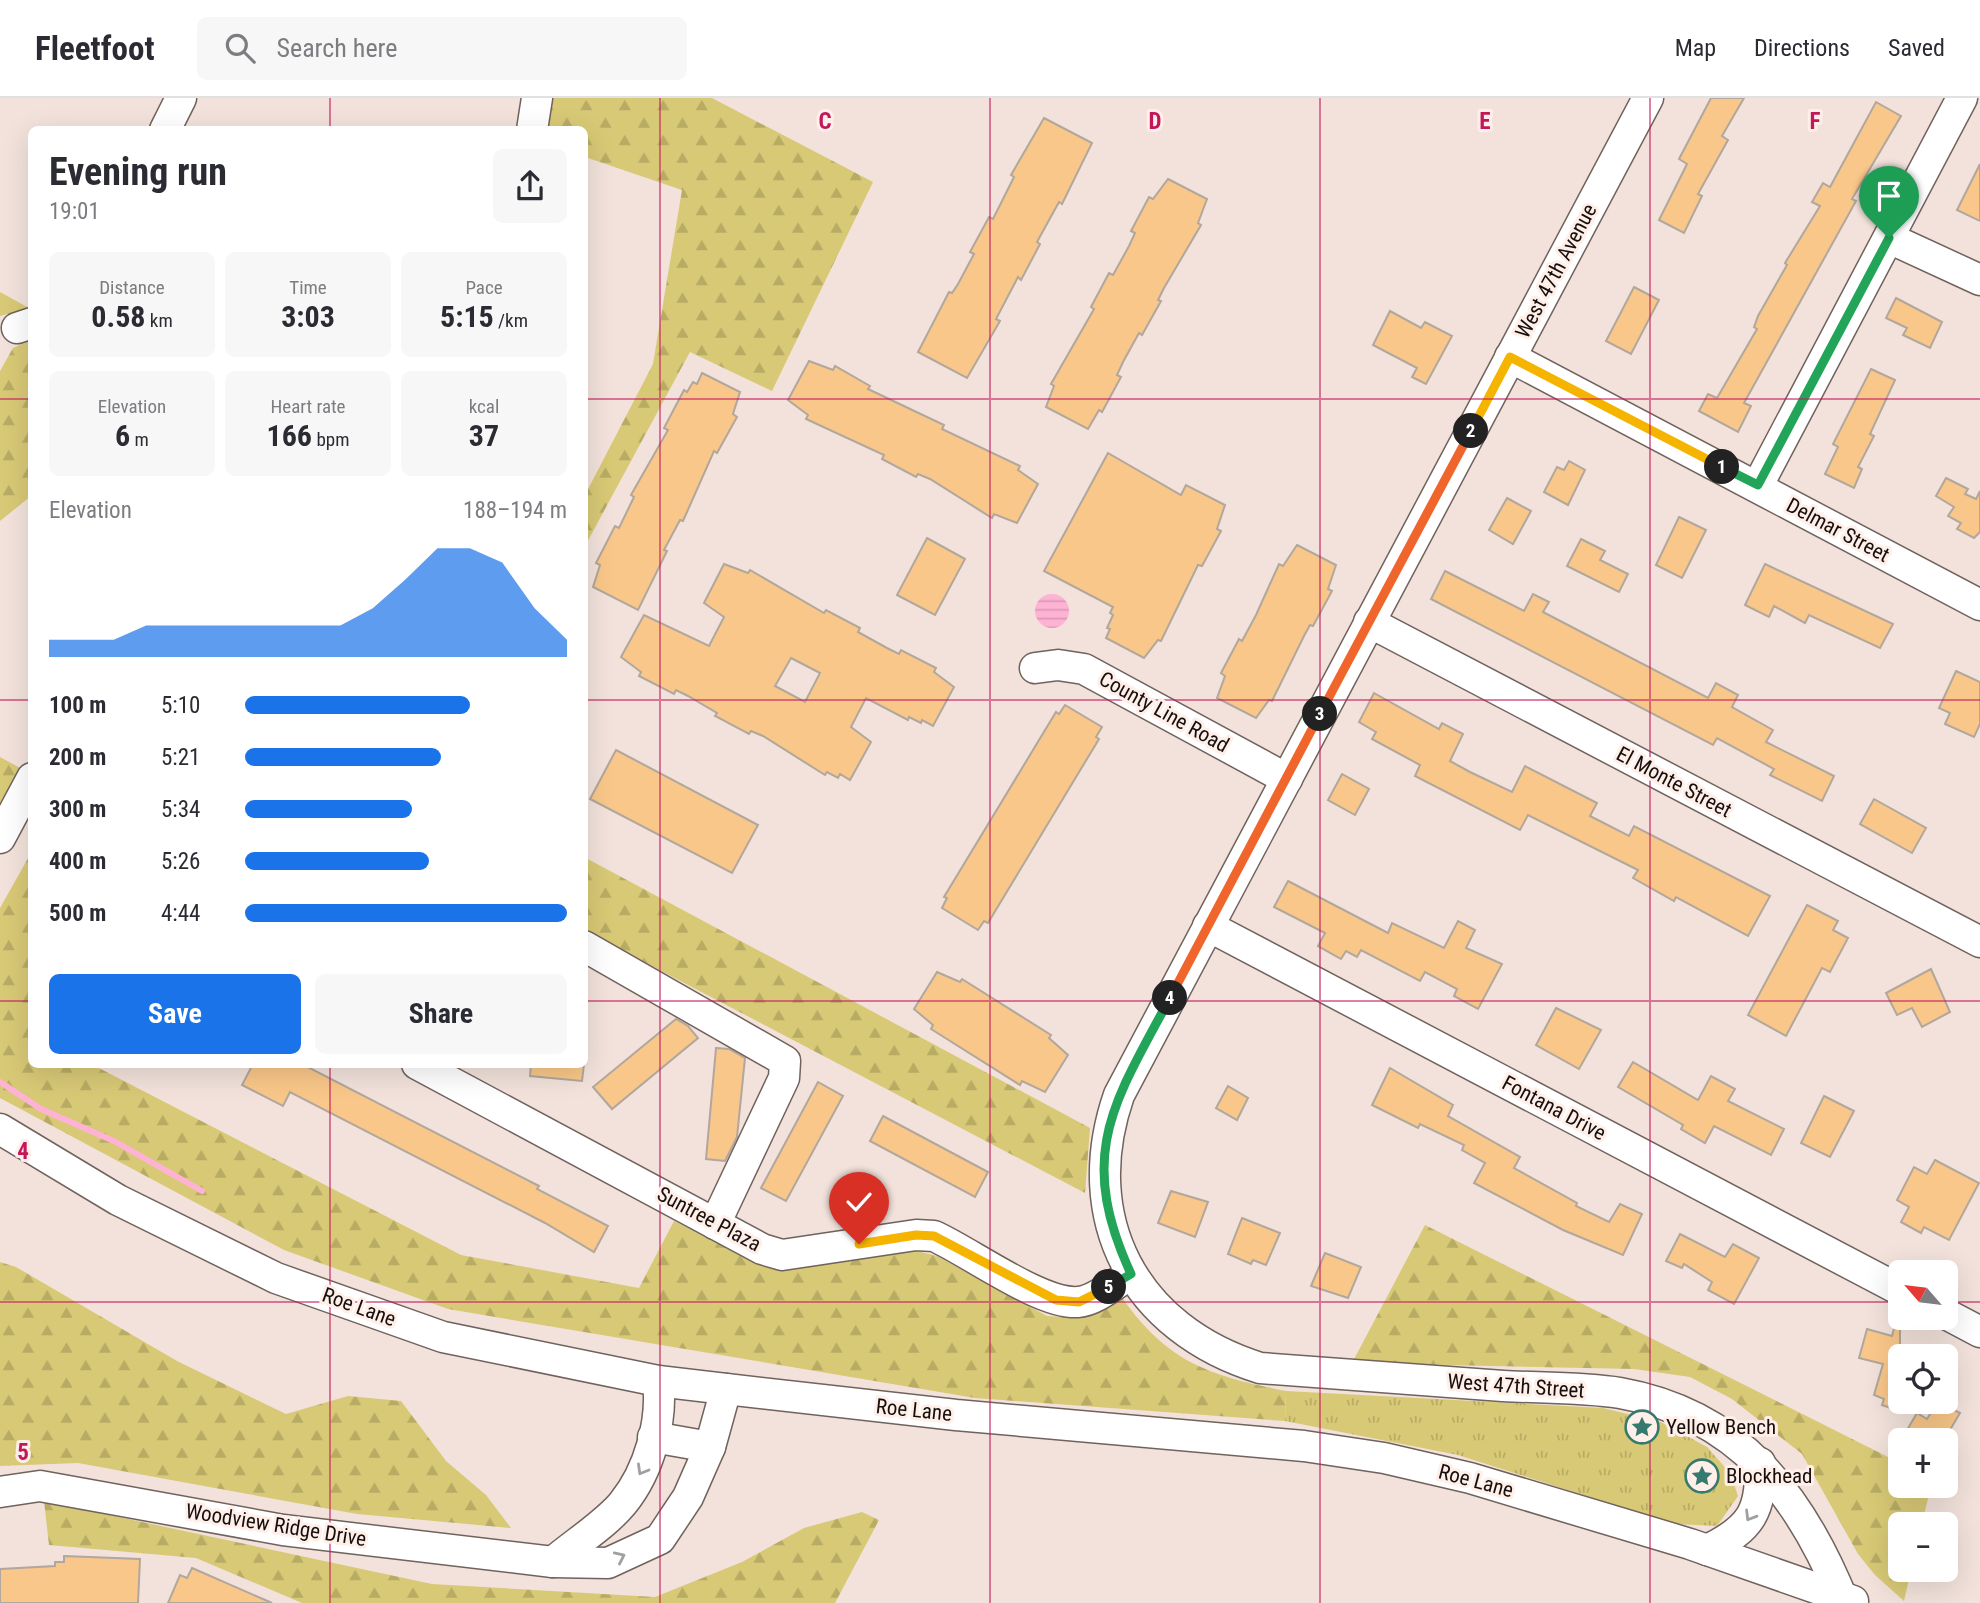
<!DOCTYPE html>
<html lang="en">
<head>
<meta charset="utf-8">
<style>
  body { margin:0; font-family:"Roboto Condensed",sans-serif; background:#f7f7f7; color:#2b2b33; height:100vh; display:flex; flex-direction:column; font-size:26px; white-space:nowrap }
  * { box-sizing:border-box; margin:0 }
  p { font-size:23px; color:#7c7c81 }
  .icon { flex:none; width:38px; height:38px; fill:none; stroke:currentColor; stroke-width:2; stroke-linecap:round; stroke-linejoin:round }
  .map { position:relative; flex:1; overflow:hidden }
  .side { position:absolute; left:28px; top:28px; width:560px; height:942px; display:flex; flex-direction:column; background:#fff; border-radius:10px; box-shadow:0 7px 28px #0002 }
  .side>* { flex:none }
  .needle { width:46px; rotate:298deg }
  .fabs { position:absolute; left:1888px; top:1162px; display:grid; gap:14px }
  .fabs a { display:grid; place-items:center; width:70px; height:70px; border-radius:10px; background:#fff; box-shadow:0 7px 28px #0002; font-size:35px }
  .pin { position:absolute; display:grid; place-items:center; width:60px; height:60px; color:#fff; margin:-72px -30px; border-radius:50% 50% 50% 0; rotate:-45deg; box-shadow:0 0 7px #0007 }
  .pin .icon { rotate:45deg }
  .km { position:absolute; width:35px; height:35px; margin:-18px; border-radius:50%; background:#222; color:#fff; font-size:19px; line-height:35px; text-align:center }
  .round { display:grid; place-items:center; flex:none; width:74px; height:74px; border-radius:10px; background:#f7f7f7 }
  .head { display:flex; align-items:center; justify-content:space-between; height:119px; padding:0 21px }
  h1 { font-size:38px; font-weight:700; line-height:52px }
  .stats { display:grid; grid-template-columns:repeat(3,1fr); gap:10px; height:119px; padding:7px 21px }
  .stats div { display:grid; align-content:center; border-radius:10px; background:#f7f7f7; text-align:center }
  .stats b { font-size:30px; font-weight:700 }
  .stats small { font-size:19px; font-weight:400 }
  .stats p { font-size:19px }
  .chart { height:196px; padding:14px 21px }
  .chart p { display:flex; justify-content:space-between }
  .chart svg { width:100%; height:126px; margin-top:7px; fill:#1a73e8; opacity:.7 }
  .primary-button { display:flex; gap:14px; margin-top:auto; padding:14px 21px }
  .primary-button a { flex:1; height:80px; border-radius:10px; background:#1a73e8; color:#fff; font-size:28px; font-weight:700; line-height:80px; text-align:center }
  .primary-button a+a { background:#f7f7f7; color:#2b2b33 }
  ul { padding:0 21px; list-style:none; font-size:23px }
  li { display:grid; grid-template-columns:112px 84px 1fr; align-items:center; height:52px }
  li i { height:18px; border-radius:9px; background:#1a73e8 }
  header { display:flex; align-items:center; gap:42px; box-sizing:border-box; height:98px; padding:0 35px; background:#fff; border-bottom:2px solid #e1e1e2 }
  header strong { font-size:33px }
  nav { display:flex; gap:38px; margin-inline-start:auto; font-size:24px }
  .search { width:490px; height:63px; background:#f7f7f7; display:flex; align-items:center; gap:18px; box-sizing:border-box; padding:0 24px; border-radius:10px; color:#7c7c81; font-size:26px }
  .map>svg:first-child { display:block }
  .grass { fill:url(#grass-tufts) }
  .forest { fill:url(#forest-firs) }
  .water { fill:url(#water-rules) }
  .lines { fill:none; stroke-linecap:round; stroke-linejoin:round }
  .stream { stroke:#feb3d4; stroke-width:6 }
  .building { fill:#f9c789; stroke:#b1a79c; stroke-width:2; fill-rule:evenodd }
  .minor-casing { stroke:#70625c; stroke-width:33 }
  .minor { stroke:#fff; stroke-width:30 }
  .oneway { stroke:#a19f9f }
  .split-1-casing { stroke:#fff; stroke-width:14 }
  .split-2-casing { stroke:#fff; stroke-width:14 }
  .split-3-casing { stroke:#fff; stroke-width:14 }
  .split-4-casing { stroke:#fff; stroke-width:14 }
  .split-5-casing { stroke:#fff; stroke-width:14 }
  .split-6-casing { stroke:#fff; stroke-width:14 }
  .split-1 { stroke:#22a559; stroke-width:9 }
  .split-2 { stroke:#f5b400; stroke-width:9 }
  .split-3 { stroke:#f0652b; stroke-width:9 }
  .split-4 { stroke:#f0652b; stroke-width:9 }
  .split-5 { stroke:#22a559; stroke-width:9 }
  .split-6 { stroke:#f5b400; stroke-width:9 }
  .grid { fill:none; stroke:#c2185b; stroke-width:2; stroke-opacity:0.55 }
  .labels { text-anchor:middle; stroke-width:6; stroke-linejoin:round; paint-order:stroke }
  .street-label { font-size:21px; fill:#15100e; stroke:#ffefe8 }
  .poi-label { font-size:21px; fill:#15100e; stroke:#ffefe8; text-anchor:start }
  .grid-label { font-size:23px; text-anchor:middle; font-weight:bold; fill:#c2185b; stroke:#ffefe8; stroke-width:6; stroke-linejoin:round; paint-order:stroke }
</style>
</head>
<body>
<header>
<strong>Fleetfoot</strong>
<div class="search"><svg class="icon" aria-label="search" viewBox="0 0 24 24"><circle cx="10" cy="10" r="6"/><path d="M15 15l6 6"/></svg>Search here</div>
<nav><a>Map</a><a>Directions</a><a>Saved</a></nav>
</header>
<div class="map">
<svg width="1980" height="1505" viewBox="0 0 1980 1505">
  <defs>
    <pattern id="grass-tufts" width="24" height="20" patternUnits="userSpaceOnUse" patternTransform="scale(1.75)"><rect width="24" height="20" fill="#d8c976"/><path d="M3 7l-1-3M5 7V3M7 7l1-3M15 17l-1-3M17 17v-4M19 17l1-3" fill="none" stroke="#b8ac65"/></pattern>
    <pattern id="forest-firs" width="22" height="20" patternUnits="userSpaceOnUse" patternTransform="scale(1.75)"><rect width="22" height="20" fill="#d8c976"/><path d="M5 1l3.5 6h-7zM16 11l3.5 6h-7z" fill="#b8ac65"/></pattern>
    <pattern id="water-rules" width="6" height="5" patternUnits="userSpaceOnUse" patternTransform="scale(1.75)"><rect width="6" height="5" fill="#feb3d4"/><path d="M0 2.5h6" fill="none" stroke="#d999b5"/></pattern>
  </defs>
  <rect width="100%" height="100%" fill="#f2e2db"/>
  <g class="grass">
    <path d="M0,194l29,16 -29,8z"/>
    <path d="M1286,1293l317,17 58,14 46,25 23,26 8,23 -21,30 -43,-2 -216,-69 -173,-34z"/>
  </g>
  <g class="forest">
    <path d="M549,0h163l161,84 -101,209 -82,-39 -105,194v-51l68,-131 29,-174 -97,-33 -1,-27h-40z"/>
    <path d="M31,242v156l-31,25v-150l13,-23z"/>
    <path d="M0,659l24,13 -24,44z"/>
    <path d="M31,755l1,211h59l370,191 178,33 35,-67 74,37 35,10 126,-19 28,7 110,60 35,2 41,-19c46,65 89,77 163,92l-1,30 -310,-23 -527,-89 -164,-59 -284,-152v-190z"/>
    <path d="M584,759l506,271 -5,65 -500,-262z"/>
    <path d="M1425,1127l475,238v23h31l-9,38h-22v46h11l-7,31 -29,-26 -17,-21 -56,-100 -70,-55 -42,-22 -56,-8 -282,-6z"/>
    <path d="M0,1164l16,5 161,94 109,53 62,-18 53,5 45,60 40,34 25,33 -154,-14 -279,-51 -78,3z"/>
    <path d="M44,1403l388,83 223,13 87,-35 62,-34 58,-16 17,8 -44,83h-533l-106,-45 -147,-13z"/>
  </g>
  <circle class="water" cx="1052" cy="513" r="17"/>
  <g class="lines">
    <path class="stream" d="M0,984l41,27 75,33 86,49"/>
  </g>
  <g class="building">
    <path d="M1711,0h33l-22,38 6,4 -30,54 4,2 -18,37 -25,-13 28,-56 -8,-5z"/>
    <path d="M1876,4l25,14 -49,83 4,2 -112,202 7,3 -13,26 -39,-21 9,-17 9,4 40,-69 -3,-2 4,-11 29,-51 -2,-2 35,-57 -8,-4 11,-19 7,4z"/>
    <path d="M1044,20l48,25 -30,61 -3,-2 -22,40 3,2 -19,36 -3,-3 -22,42 4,2 -33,57 -49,-26 31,-60 3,1 6,-9 16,-30 -4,-2 19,-35 4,2 21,-42 -3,-2z"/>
    <path d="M1980,66v57l-23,-11z"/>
    <path d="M1168,81l39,20 -9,24 3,2 -37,63 -6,12 3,1 -19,34 -3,-2 -16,29 -6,13 4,2 -19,35 -3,-2 -11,19 -42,-22 8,-21 -3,-2 43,-75 -3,-2 18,-34 4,2 16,-29 6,-13 -4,-2 18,-34 4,2z"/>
    <path d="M1634,189l25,13 -28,54 -25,-13z"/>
    <path d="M1896,200l46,24 -12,26 -27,-13 4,-7 -21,-10z"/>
    <path d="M1390,213l31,17 4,-6 27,14 -26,48 -14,-7 5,-9 -44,-23z"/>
    <path d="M809,263l24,9 2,-4 35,20 -2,3 76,36 -2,4 78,37 -2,4 20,14 -21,39 -23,-9 -2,4 -62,-39 -12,-5 -2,3 -34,-18 2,-4 -78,-36 2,-4 -20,-15z"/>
    <path d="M1871,271l24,11 -25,54 4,2 -16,31 4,2 -8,19 -29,-14 13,-27 -5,-3z"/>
    <path d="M702,275l38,19 -7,22 4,3 -20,36 -3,-2 -31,70 -3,-1 -16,30 3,1 -29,59 -45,-23 7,-22 -4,-2 19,-37 4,2 15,-31 -3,-2 37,-65 -4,-2 20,-38 3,2 6,-10 4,2z"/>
    <path d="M1108,355l73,42 5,-10 39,20 -8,24 4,2 -19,35 -4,-1 -37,76 -3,-1 -14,18 -38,-20 4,-9 -3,-1 6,-13 -3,-2 3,-6 -69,-36z"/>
    <path d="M1569,363l16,9 -17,35 -24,-13 13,-25 7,3z"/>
    <path d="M1946,380l22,11 -3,5 11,5 4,-8v41l-6,6 -17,-9 4,-6 -13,-7 6,-9 -18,-11z"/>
    <path d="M1507,400l24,13 -18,33 -24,-14z"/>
    <path d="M1679,419l27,13 -24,48 -26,-13z"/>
    <path d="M927,440l38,21 -30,56 -38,-20z"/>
    <path d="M1581,441l24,12 -5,9 28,14 -9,18 -52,-26z"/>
    <path d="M1297,447l39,20 -8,24 4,2 -19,35 -3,-1 -6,11 -32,65 -3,-1 -13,18 -39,-20 8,-22 -4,-3 18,-34 3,2 14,-26 23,-51 4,2z"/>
    <path d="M724,466l24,9 2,-3 74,43 2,-3 34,18 -2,4 29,16 12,6 2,-4 35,18 -2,4 20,15 -21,39 -11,-6 -1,3 -12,-6 -1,3 -42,-22 -15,29 20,15 -21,38 -10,-6 -2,4 -11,-6 -2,3 -62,-39 -12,-5 -2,3 -34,-18 2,-3 -29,-17 -12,-6 -2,4 -35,-18 2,-4 -20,-15 23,-42 65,31 15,-29 -20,-14zM791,560l29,15 -15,29 -30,-16z"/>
    <path d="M1765,466l128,60 -13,24 -71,-33 -4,8 -31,-17 -5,11 -24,-12z"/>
    <path d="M1445,473l79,40 9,-17 16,8 -6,10 165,86 8,-15 22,12 -6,12 41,23 -7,12 68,34 -12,25 -52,-26 4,-6 -57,-31 -4,7 -282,-146z"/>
    <path d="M1956,573l24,11v42l-6,13 -29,-13 5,-11 -11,-5z"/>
    <path d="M1374,595l65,36 3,-6 21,11 -13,27 20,11 42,20 13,-26 72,37 -7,13 39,20 5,-10 136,70 -22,40 -72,-39 -2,4 -41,-23 5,-8 -110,-55 -8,15 -105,-54 5,-11 -48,-26 4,-7 -17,-10z"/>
    <path d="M1065,607l37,22 -6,10 3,2 -111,184 -4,-2 -6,9 -36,-22 5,-10 -3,-1 112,-185 3,2z"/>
    <path d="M616,652l142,75 -26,48 -142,-74z"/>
    <path d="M1342,676l27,15 -14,26 -27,-15z"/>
    <path d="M1874,701l52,29 -14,25 -52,-29z"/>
    <path d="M1288,783l100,52 4,-10 52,25 14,-27 17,9 -9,18 36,16 -24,45 -24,-13 3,-7 -32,-17 -5,9 -59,-31 -4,7 -11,-6 -5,8 -23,-13 7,-13 -51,-26z"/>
    <path d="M1807,807l31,16 -5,9 15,8 -18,34 -8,-4 -36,68 -38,-21z"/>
    <path d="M1931,871l19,43 -28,15 -10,-19 -15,7 -11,-22z"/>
    <path d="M937,874l23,10 2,-3 89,56 -2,3 19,17 -23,37 -23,-11 -2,4 -89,-56 2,-4 -19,-16z"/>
    <path d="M1556,910l45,22 -22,39 -43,-24z"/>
    <path d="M676,921l12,7 10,12 -86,71 -19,-22z"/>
    <path d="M716,950l13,1 16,9 -8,79 -12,24 -19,-2z"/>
    <path d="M1633,964l65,38 13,-24 24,13 -7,12 56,28 -13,26 -57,-29 -9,17 -24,-14 2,-4 -65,-38z"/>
    <path d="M253,966h49l237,122 -2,3 71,37 -14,26 -49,-29 -255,-131 -7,14 -41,-21z"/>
    <path d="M531,966h53l-2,17 -52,-5z"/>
    <path d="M1390,970l63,37 -5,11 72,41 -6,11 63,35 -1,3 33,16 11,-18 22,10 -19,41 -60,-25 -89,-47 11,-20 -23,-13 2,-5 -44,-21 -2,4 -46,-23z"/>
    <path d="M818,984l25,14 -57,105 -25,-13z"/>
    <path d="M1228,988l20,12 -11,22 -21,-12z"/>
    <path d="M1824,998l30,15 -24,46 -29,-14z"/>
    <path d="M883,1018l105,56 -13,25 -105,-56z"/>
    <path d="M1935,1062l44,23 -30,57 -25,-13 -3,6 -20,-11 8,-15 -12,-7 17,-33 13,7z"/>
    <path d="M1171,1093l37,11 -13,35 -37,-14z"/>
    <path d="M1242,1120l38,15 -14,32 -13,-5 -2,4 -23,-10z"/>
    <path d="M1680,1136l45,23 8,-13 26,14 -25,46 -26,-14 4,-8 -28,-18 -2,4 -16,-7z"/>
    <path d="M1325,1155l36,14 -13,31 -37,-12z"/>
    <path d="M1896,1223l4,1v89l-18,-6 2,-6 -10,-4 9,-31 -24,-6 8,-29 25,7z"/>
    <path d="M1938,1304l22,11 -16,27h-19l-18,-10 10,-17 10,6z"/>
    <path d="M64,1458l76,3 -2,44h-138v-34l55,-3v-4h9z"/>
    <path d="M192,1470l80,35h-104l12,-28 7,3z"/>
  </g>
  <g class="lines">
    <defs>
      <g id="minor">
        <path d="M1648,0l-529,997c-43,124 15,234 141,273 81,6 162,12 243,18 38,2 79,1 117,7 119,21 181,103 224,210"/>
        <path d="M165,32l16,-32"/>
        <path d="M532,32l5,-32"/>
        <path d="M1889,140l91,42"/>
        <path d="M17,230l15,-5"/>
        <path d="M1510,259l470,248"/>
        <path d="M1758,387l204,-387"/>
        <path d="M1369,524l611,320"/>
        <path d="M1035,570l23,-3 26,4 203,110"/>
        <path d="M0,740l32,-60"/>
        <path d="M1208,828l692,364"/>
        <path d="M584,848l201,115 -1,17 -69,146"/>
        <path d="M417,966l345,185 20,6 134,-20 18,1c36,16 107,69 144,66 17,-1 38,-19 53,-28"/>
        <path d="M0,1031l118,71 158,78 167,59 215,44 68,8 230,26 348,31 80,12 86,20 220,66 163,57"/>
        <path d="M1946,1216l34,18"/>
        <path d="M653,1339l57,10"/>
        <path d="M0,1394l40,-6 243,44 270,32 55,1 52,-24 28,-42 22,-50 16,-58"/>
        <path d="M1707,1452c44,-21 55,-39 53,-87"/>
        <path d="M553,1464c21,-18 54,-39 70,-59 26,-32 40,-82 35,-122"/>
      </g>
    </defs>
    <use href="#minor" class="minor-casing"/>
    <use href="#minor" class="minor"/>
  </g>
  <defs><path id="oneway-chevron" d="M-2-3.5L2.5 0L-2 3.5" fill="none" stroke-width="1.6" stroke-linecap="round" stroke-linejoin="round" transform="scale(1.75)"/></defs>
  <g class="oneway">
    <use href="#oneway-chevron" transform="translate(642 1372) rotate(120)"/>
    <use href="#oneway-chevron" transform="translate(1750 1418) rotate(121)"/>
    <use href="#oneway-chevron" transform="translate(620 1459) rotate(-25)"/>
  </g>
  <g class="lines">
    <defs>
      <path id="split-1" d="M1722,369l36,18 131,-247"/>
      <path id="split-2" d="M1471,333l39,-74 212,110"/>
      <path id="split-3" d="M1320,616l151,-283"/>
      <path id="split-4" d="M1170,900l150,-284"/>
      <path id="split-5" d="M1109,1189l22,-13c-55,-120 -18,-170 39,-276"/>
      <path id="split-6" d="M859,1146l57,-9 18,1 122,64 23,2 30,-15"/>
    </defs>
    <use href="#split-1" class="split-1-casing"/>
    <use href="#split-2" class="split-2-casing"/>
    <use href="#split-3" class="split-3-casing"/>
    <use href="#split-4" class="split-4-casing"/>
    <use href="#split-5" class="split-5-casing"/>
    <use href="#split-6" class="split-6-casing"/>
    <use href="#split-1" class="split-1"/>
    <use href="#split-2" class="split-2"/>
    <use href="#split-3" class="split-3"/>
    <use href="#split-4" class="split-4"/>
    <use href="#split-5" class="split-5"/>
    <use href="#split-6" class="split-6"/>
  </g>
  <path class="grid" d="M330,0v32M660,0v1505M990,0v1505M1320,0v1505M1650,0v1505M0,301h32M584,301h1396M0,602h32M584,602h1396M0,903h32M584,903h1396M330,966v539M0,1204h1900M1946,1204h34"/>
  <defs>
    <symbol id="sight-ring" viewBox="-11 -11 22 22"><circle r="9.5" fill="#ffefe8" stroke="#367a6f" stroke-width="1.5"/><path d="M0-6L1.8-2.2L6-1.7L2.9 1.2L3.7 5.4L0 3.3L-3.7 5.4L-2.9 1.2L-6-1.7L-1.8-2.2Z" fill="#367a6f"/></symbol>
  </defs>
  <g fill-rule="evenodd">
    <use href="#sight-ring" x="1623" y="1310" width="38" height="38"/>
    <use href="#sight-ring" x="1683" y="1359" width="38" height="38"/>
  </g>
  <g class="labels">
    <g class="street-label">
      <text transform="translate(1556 173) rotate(-62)" y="7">West 47th Avenue</text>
      <text transform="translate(1838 432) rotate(28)" y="7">Delmar Street</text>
      <text transform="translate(1164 614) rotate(29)" y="7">County Line Road</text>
      <text transform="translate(1674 684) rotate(28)" y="7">El Monte Street</text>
      <text transform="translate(1554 1010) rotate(28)" y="7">Fontana Drive</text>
      <text transform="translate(709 1121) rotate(28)" y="7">Suntree Plaza</text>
      <text transform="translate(359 1209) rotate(20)" y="7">Roe Lane</text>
      <text transform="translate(1516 1288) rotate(4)" y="7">West 47th Street</text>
      <text transform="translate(914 1312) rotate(6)" y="7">Roe Lane</text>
      <text transform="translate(1476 1383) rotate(15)" y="7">Roe Lane</text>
      <text transform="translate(276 1427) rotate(9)" y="7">Woodview Ridge Drive</text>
    </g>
    <g class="poi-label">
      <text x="1666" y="1336">Yellow Bench</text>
      <text x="1726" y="1385">Blockhead</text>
    </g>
  </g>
  <g class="grid-label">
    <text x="825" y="31">C</text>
    <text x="1155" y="31">D</text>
    <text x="1485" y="31">E</text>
    <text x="1815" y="31">F</text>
    <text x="23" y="1061">4</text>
    <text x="23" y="1362">5</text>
  </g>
</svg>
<div class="fabs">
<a><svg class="needle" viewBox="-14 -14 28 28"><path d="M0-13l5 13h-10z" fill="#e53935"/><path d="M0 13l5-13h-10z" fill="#7c7c81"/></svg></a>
<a><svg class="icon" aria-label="locate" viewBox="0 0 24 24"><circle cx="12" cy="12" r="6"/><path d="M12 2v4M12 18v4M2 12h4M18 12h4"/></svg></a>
<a>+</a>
<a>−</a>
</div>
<div class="pin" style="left:1889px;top:140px;background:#1e9e55"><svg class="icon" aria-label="arrive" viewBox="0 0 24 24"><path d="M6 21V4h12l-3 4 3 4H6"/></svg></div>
<div class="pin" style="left:859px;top:1146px;background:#d93025"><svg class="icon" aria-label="check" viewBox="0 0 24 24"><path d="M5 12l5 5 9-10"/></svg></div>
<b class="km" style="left:1722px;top:369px">1</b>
<b class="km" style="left:1471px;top:333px">2</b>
<b class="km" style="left:1320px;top:616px">3</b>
<b class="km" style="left:1170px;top:900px">4</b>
<b class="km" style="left:1109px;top:1189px">5</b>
<section class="side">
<div class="head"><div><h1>Evening run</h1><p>19:01</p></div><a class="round"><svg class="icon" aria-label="share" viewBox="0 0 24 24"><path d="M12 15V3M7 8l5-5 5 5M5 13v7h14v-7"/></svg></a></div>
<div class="stats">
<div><p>Distance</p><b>0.58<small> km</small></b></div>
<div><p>Time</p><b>3:03</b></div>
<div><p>Pace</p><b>5:15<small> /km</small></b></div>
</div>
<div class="stats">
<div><p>Elevation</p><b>6<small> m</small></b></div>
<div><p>Heart rate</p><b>166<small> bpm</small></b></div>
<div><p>kcal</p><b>37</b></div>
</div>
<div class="chart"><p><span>Elevation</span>188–194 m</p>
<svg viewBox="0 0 160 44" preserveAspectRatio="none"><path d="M0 44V38L10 38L20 38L30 33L40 33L50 33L60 33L70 33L80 33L90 33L100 27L110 17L120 6L130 6L140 11L150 27L160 38V44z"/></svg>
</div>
<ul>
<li><b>100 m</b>5:10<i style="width:70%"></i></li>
<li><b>200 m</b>5:21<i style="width:61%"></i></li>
<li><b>300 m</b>5:34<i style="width:52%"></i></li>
<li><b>400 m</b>5:26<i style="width:57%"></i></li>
<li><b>500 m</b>4:44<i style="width:100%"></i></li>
</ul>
<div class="primary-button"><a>Save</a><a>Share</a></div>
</section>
</div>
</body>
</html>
